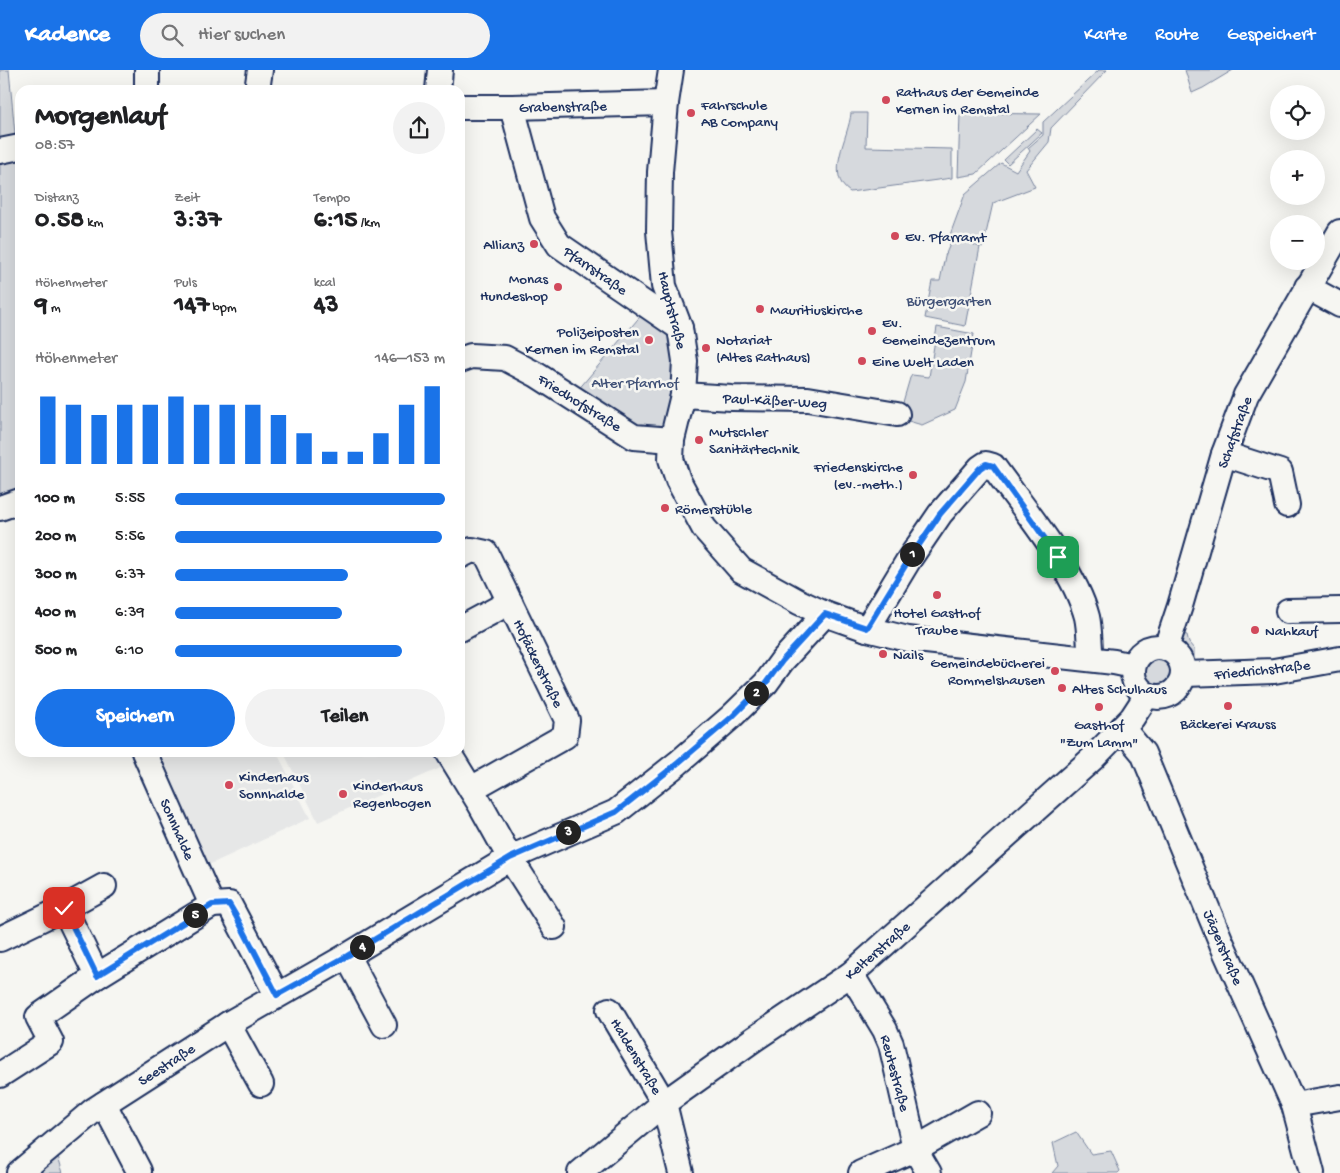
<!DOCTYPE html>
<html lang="de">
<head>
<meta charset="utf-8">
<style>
  body { margin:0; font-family:"Gochi Hand",sans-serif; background:#f2f2f2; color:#202124; height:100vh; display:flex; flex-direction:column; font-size:19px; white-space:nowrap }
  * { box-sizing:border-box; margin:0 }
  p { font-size:16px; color:#757577 }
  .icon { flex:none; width:28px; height:28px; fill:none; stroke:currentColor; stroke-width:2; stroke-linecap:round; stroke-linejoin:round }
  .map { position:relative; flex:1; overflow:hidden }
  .sheet { position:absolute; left:15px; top:15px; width:450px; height:672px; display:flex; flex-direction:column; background:#fff; border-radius:15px; box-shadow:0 5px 20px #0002 }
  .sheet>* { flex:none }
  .fabs { position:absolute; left:1270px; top:15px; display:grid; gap:10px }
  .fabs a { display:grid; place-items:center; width:55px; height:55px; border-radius:50%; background:#fff; box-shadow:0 5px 20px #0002; font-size:25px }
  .pin { position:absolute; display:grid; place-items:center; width:42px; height:42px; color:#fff; margin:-21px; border-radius:10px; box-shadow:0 2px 8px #0006 }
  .km { position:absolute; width:25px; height:25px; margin:-12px; border-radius:50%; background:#222; color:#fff; font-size:14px; line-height:25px; text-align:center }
  .round { display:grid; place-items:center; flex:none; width:52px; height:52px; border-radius:26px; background:#f2f2f2 }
  .summary { display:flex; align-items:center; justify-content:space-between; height:85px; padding:0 20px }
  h1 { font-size:28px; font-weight:700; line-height:38px }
  .metrics { display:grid; grid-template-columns:repeat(3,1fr); gap:8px; height:85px; padding:5px 20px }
  .metrics div { display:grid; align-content:center }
  .metrics b { font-size:25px; font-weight:700 }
  .metrics small { font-size:14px; font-weight:400 }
  .metrics p { font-size:14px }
  .chart { height:140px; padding:10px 20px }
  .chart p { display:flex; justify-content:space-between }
  .chart svg { width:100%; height:90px; margin-top:5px; stroke:#1a73e8; stroke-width:6 }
  .button { display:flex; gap:10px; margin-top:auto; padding:10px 20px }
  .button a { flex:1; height:58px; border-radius:30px; background:#1a73e8; color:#fff; font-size:20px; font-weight:700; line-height:58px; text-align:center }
  .button a+a { background:#f2f2f2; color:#202124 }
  ul { padding:0 20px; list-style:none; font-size:16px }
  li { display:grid; grid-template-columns:80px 60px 1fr; align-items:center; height:38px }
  li i { height:12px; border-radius:6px; background:#1a73e8 }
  header { display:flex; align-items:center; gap:30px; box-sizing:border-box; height:70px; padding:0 25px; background:#1a73e8; color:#fff }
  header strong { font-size:24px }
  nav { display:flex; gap:28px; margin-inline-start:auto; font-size:18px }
  .search { width:350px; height:45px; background:#f2f2f2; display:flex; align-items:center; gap:12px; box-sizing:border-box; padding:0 18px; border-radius:28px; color:#757577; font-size:19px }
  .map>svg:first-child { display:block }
  .built { fill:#e6e7e7 }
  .green { fill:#d6d9dd; stroke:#78849e }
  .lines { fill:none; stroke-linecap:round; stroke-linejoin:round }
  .minor-casing { stroke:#1b2f5e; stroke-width:28 }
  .minor { stroke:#f6f6f2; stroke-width:24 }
  .route-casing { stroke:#fff; stroke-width:10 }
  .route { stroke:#1a73e8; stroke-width:6 }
  .poi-dot { fill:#d1495b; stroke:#f6f6f2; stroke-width:2 }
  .labels { text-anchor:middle; stroke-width:5; stroke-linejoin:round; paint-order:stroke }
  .poi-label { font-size:15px; fill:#1b2f5e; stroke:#f6f6f2; text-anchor:start }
  .street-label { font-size:15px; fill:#1b2f5e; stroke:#f6f6f2 }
  .park-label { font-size:15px; fill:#405177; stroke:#f6f6f2 }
</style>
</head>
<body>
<header>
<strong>Kadence</strong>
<div class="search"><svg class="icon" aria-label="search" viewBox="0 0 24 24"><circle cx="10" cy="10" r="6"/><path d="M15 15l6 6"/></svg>Hier suchen</div>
<nav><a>Karte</a><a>Route</a><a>Gespeichert</a></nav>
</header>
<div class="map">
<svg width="1340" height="1103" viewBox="0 0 1340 1103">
  <rect width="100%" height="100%" fill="#f6f6f2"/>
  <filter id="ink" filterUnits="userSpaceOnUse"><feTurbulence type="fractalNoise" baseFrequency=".02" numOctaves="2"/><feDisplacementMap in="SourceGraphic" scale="10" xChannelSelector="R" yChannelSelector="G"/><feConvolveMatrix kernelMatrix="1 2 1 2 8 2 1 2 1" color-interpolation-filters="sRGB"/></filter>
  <g filter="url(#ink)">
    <g class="built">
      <path d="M150,683h127l33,65 -108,50z"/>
      <path d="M284,683h154l7,13 -127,56z"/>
    </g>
    <g class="green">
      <path d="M0,0h9l7,75 -16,3z"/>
      <path d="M1099,0h8l-56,58 -2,14 -23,28 9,17 -42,16 -10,44 -33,-12 15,-41 36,-31 15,8 14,-20 -2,-3 15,-13v-13z"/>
      <path d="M1185,0h48l-30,18 -11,5z"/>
      <path d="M851,43h16l-1,34 86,2v29l-102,14c-26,-17 -1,-55 1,-79z"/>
      <path d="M960,43l81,1 -65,60 -18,3z"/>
      <path d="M1037,59l5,4 -34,31 -4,-4z"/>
      <path d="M20,85v339l-20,6v-344z"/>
      <path d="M953,167l27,10 -15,79 -40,-8 7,-37h8l5,-25z"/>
      <path d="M643,243l31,19c-1,34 4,71 -16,100l-22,-1 -59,-40z"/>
      <path d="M937,257l37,7 -8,48 -11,28 -33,15 -17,-5 -4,-11 9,-31 2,-3 17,2z"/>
      <path d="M1182,564l5,1 2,8 5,6v12c-10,-8 -15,-14 -12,-27z"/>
      <circle cx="1159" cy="602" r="15"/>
      <path d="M1076,1062l15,22 20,-3 9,20 -2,2h-66l6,-7 -5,-23z"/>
      <path d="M55,1076l8,27h-36z"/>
    </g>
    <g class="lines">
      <defs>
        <g id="minor">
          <path d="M147,0v20"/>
          <path d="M671,0l-5,33 -6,69 -1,59 5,55 16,42 5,33 -2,34 -11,45 -1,19 7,21 26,48 37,42 58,32 26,12 42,15 41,10 206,23 19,4"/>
          <path d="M257,20l3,-20"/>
          <path d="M438,20l2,-20"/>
          <path d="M460,37h52l154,-4"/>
          <path d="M512,37l30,111 17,27 121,83"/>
          <path d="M0,81l20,-4"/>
          <path d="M1307,217l33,18"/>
          <path d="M460,290l11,-4 34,2 32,17 97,62 38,3"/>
          <path d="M683,325l49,3 76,1 89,15"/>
          <path d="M1224,384l56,18 7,33"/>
          <path d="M0,438l20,-7"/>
          <path d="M460,486l12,-6 14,3 81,167 -2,16 -94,53"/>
          <path d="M1288,541l52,-1"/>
          <path d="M460,559l50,-27"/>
          <path d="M867,559l41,-68 32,-47 40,-46 6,-4 7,2c30,42 81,102 94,151 3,13 2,29 4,42"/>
          <circle cx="1158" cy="602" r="25"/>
          <path d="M1166,578l14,-42 44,-152 22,-59 94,-163"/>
          <path d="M1185,604l89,-3 66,-12"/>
          <path d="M1122,658l21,25 79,191 72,161 18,68"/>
          <path d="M144,682l68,153 17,-1 48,91"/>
          <path d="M448,682l32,52 30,54 44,69"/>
          <path d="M64,838l40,-22"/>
          <path d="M0,869l64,-31 33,68 115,-71"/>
          <path d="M347,886l37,69"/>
          <path d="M851,904l34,56 6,14 24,105 14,24"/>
          <path d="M609,940l55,93 17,70"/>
          <path d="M228,954l33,60"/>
          <path d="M0,1005l51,-33 -13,-25 59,-41"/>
          <path d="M104,1034l35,67"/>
          <path d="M1294,1035l46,-8"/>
          <path d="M19,1103l75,-63 134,-86 119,-68 163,-98 106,-46 62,-49 53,-46 35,-34 16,-22 43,-47"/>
          <path d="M580,1103l84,-70 90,-64 97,-65 241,-215 40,-41 15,-23"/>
          <path d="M861,1103l54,-24 63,-36"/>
        </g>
      </defs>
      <use href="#minor" class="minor-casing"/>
      <use href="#minor" class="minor"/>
    </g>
  </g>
  <g class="lines" filter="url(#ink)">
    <defs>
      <path id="route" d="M64,838l33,68 115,-71 17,-1 7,12 41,79 70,-39 163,-98 106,-46 62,-49 54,-46 34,-34 16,-22 43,-47 42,14 41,-67 32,-47 40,-46 6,-4 7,2 65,91"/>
    </defs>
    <use href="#route" class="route-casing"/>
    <use href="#route" class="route"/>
  </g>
  <g class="poi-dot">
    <circle cx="886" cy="30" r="5"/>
    <circle cx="691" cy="43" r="5"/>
    <circle cx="895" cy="166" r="5"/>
    <circle cx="534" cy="174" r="5"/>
    <circle cx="558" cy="217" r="5"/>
    <circle cx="760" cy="239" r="5"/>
    <circle cx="872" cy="261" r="5"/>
    <circle cx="649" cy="270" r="5"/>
    <circle cx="706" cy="278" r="5"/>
    <circle cx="862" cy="291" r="5"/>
    <circle cx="699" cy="370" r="5"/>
    <circle cx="913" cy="405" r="5"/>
    <circle cx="665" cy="438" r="5"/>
    <circle cx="937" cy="525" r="5"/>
    <circle cx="1255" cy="560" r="5"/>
    <circle cx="883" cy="584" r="5"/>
    <circle cx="1055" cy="601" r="5"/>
    <circle cx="1062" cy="618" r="5"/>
    <circle cx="1228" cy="636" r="5"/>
    <circle cx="1099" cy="637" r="5"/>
    <circle cx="229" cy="715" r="5"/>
    <circle cx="343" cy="724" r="5"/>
  </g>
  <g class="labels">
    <g class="poi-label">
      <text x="896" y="26">Rathaus der Gemeinde<tspan x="896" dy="17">Kernen im Remstal</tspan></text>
      <text x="701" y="39">Fahrschule<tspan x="701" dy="17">AB Company</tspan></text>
      <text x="905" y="171">Ev. Pfarramt</text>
      <text x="524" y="179" text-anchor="end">Allianz</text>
      <text x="548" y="213" text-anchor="end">Monas<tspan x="548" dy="17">Hundeshop</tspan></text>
      <text x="770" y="244">Mauritiuskirche</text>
      <text x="882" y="257">Ev.<tspan x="882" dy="17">Gemeindezentrum</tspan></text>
      <text x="639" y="266" text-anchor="end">Polizeiposten<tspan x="639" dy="17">Kernen im Remstal</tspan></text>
      <text x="716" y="274">Notariat<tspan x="716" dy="17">(Altes Rathaus)</tspan></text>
      <text x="872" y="296">Eine Welt Laden</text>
      <text x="709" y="366">Mutschler<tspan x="709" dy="17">Sanitärtechnik</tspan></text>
      <text x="903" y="401" text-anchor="end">Friedenskirche<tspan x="903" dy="17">(ev.-meth.)</tspan></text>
      <text x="675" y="443">Römerstüble</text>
      <text x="937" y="547" text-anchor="middle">Hotel Gasthof<tspan x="937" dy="17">Traube</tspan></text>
      <text x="1265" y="565">Nahkauf</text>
      <text x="893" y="589">Nails</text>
      <text x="1045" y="597" text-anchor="end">Gemeindebücherei<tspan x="1045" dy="17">Rommelshausen</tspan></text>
      <text x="1072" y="623">Altes Schulhaus</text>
      <text x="1228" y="658" text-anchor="middle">Bäckerei Krauss</text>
      <text x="1099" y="659" text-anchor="middle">Gasthof<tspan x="1099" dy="17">"Zum Lamm"</tspan></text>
      <text x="239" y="711">Kinderhaus<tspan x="239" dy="17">Sonnhalde</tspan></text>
      <text x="353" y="720">Kinderhaus<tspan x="353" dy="17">Regenbogen</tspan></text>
    </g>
    <g class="street-label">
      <text transform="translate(563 36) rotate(-1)" y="5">Grabenstraße</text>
      <text transform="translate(596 200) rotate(35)" y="5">Pfarrstraße</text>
      <text transform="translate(673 240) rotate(76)" y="5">Hauptstraße</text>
      <text transform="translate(775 330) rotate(3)" y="5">Paul-Käßer-Weg</text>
      <text transform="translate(580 332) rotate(32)" y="5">Friedhofstraße</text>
      <text transform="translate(1234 362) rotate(-70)" y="5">Schafstraße</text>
      <text transform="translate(539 593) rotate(64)" y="5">Hofäckerstraße</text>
      <text transform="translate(1262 599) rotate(-6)" y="5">Friedrichstraße</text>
      <text transform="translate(178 759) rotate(66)" y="5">Sonnhalde</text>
      <text transform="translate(1224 877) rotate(67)" y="5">Jägerstraße</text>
      <text transform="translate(877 880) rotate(-41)" y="5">Kelterstraße</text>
      <text transform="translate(637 986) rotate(59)" y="5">Haldenstraße</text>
      <text transform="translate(166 994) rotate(-33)" y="5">Seestraße</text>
      <text transform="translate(896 1003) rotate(75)" y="5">Reutestraße</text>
    </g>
    <g class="park-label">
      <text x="949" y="235">Bürgergarten</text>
      <text x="635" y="317">Alter Pfarrhof</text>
    </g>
  </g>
</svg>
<div class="fabs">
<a><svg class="icon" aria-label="locate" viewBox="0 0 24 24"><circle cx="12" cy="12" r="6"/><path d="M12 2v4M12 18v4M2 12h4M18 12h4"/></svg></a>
<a>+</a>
<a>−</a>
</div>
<div class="pin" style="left:1058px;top:487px;background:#1e9e55"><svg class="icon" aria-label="arrive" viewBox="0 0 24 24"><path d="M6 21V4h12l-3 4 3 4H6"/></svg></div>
<div class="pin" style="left:64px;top:838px;background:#d93025"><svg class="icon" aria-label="check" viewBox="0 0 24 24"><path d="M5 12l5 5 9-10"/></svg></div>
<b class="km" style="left:912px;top:484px">1</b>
<b class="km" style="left:756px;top:623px">2</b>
<b class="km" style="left:568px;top:762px">3</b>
<b class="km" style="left:362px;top:877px">4</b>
<b class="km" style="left:195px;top:845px">5</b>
<section class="sheet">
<div class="summary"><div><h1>Morgenlauf</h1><p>08:57</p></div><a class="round"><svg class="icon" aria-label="share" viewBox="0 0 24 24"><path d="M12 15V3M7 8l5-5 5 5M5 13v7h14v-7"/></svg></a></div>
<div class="metrics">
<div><p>Distanz</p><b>0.58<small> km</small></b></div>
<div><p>Zeit</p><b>3:37</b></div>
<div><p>Tempo</p><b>6:15<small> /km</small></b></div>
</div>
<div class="metrics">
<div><p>Höhenmeter</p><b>9<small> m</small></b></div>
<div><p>Puls</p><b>147<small> bpm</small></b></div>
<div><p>kcal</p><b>43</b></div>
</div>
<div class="chart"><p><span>Höhenmeter</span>146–153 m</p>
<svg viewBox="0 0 160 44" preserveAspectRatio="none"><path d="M5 44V11M15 44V15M25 44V20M35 44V15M45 44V15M55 44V11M65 44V15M75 44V15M85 44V15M95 44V20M105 44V29M115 44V38M125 44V38M135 44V29M145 44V15M155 44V6"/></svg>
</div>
<ul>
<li><b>100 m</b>5:55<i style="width:100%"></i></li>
<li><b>200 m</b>5:56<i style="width:99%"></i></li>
<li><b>300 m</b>6:37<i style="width:64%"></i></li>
<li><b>400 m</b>6:39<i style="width:62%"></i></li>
<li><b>500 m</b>6:10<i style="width:84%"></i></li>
</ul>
<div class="button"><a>Speichern</a><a>Teilen</a></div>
</section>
</div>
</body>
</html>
